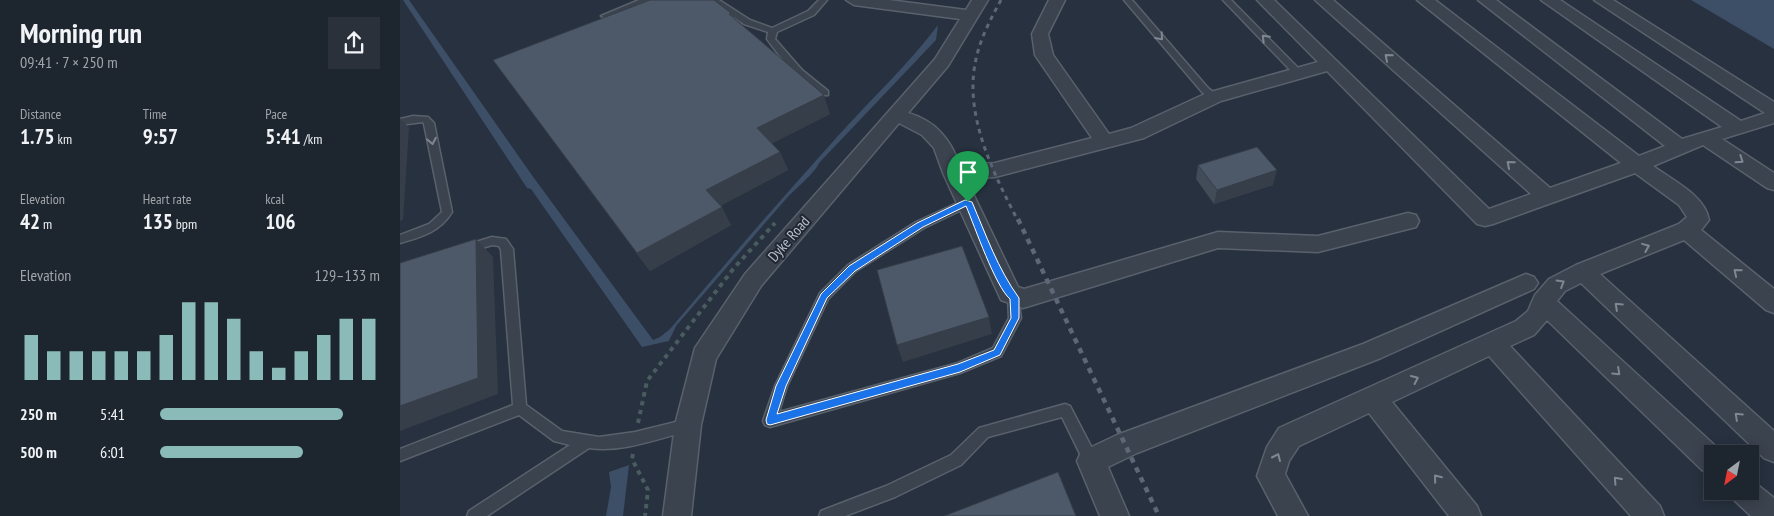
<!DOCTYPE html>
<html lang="en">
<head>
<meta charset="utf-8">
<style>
  body { margin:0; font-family:"PT Sans Narrow",sans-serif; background:#2a313b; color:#f1f3f6; height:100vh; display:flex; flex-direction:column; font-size:19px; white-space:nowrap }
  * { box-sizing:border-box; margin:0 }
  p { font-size:16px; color:#a0a5aa }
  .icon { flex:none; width:28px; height:28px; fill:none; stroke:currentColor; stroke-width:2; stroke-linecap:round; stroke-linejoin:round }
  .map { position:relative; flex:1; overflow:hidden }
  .sheet { display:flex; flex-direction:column; background:#1d252f; width:400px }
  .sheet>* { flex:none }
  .needle { width:32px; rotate:212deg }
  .controls { position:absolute; left:1304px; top:445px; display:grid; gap:10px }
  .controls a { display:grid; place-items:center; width:55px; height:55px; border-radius:0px; background:#1d252f; box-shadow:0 2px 12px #0003,0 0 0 1px #3b424b; font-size:25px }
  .pin { position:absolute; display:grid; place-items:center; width:42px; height:42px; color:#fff; margin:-51px -21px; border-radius:50% 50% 50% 0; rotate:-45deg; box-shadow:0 0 5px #0007 }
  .pin .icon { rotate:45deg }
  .round { display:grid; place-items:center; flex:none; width:52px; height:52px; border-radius:0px; background:#2a313b }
  .headline { display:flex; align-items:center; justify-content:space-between; height:85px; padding:0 20px }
  h1 { font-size:28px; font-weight:700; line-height:38px }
  .figures { display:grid; grid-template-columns:repeat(3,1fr); gap:8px; height:85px; padding:5px 20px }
  .figures div { display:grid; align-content:center }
  .figures b { font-size:21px; font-weight:700 }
  .figures small { font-size:14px; font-weight:400 }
  .figures p { font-size:14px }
  .chart { height:140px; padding:10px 20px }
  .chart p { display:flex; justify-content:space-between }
  .chart svg { width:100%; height:90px; margin-top:5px; stroke:#8bbbb9; stroke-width:6 }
  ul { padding:0 20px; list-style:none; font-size:16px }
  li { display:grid; grid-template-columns:80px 60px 1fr; align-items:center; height:38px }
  li i { height:12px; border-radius:6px; background:#8bbbb9 }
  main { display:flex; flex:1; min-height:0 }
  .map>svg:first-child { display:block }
  .water { fill:#3d4e67 }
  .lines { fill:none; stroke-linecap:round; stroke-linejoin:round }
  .service-casing { stroke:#59616c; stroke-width:3 }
  .minor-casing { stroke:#59616c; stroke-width:3 }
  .path { stroke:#495c5f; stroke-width:4; stroke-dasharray:4.5 4.5; stroke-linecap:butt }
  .service { fill:#3b434f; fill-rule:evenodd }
  .minor { fill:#3b434f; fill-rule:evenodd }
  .rail-far1 { stroke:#5d6776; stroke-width:3; stroke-dasharray:4.5 4.5; stroke-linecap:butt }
  .rail { stroke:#5d6776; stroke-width:4.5; stroke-dasharray:5.5 5.5; stroke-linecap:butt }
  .wall { fill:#424c59 }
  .shaded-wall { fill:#363e49 }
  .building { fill:#4d5868; stroke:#363e49 }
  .oneway { stroke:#7f8792 }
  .route { fill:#1a73e8; stroke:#fff; fill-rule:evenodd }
  .labels { text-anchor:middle; stroke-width:4; stroke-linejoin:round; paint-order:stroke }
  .street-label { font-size:15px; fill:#b7bec9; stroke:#202834 }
</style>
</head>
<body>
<main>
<section class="sheet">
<div class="headline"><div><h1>Morning run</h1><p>09:41 · 7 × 250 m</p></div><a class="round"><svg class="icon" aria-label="share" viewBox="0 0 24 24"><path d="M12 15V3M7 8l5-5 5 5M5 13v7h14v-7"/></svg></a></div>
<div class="figures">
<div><p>Distance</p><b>1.75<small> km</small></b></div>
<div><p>Time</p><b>9:57</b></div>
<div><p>Pace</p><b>5:41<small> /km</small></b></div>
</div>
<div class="figures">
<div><p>Elevation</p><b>42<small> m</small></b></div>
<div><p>Heart rate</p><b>135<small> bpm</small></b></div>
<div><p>kcal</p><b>106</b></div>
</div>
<div class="chart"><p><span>Elevation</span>129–133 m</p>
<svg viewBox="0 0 160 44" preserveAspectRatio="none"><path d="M5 44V22M15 44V30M25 44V30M35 44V30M45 44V30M55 44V30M65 44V22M75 44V6M85 44V6M95 44V14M105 44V30M115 44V38M125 44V30M135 44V22M145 44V14M155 44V14"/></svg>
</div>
<ul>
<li><b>250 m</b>5:41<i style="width:83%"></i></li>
<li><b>500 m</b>6:01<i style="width:65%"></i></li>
</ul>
</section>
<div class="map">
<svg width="1374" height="516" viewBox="0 0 1374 516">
  <rect width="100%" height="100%" fill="#27313f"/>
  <g class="water">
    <path d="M3,0h6l125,178 119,162 7,-3 10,-8c55,-65 110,-129 167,-192 33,-37 71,-72 101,-112l-2,15 -117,123c-4,10 -24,26 -33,36 -37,42 -73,85 -110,127l-7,15 -27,6 -111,-158 -4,-1z"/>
    <path d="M1291,0h83v49z"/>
    <path d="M229,465l-6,51h-17l5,-29 -2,-15z"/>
  </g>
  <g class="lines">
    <defs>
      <g id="service">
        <path d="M239,0h11l-42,18 -7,-2z"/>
        <path d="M309,0h10l31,20 22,8 36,-17 11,-11h8l-13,15 -37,17 -2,7 27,31 26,21v4c-16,3 -52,-43 -61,-56l1,-7 -24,-8z"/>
        <path d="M724,0h8l76,88 9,7v4h-6l-9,-7z"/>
        <path d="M823,0h8l70,71v4h-6z"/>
        <path d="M13,116l15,1 6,6 18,89c-12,20 -31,25 -52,31v-8l29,-11 13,-12 -18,-88 -1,-2 -23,3v-6z"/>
        <path d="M568,198l4,1 1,3 -1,3 -48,23 -68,43 -28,28 -41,87 -8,26 179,-49 35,-15 16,-30 -1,-20 2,-3h8l3,23 -20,38 -41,17 -190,54 -5,-2 -2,-4 12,-35 45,-93 28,-28 68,-43z"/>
        <path d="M92,237l14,2 7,10 13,156 36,26 37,6 36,-5 53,-13 5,2 2,4 -2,4 -5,2c-31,8 -67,22 -99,17l-102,68h-20l2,-5 101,-66 -16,-4 -35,-26 -119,46v-12l113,-44 -12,-155 -2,-4 -7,-1 -25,8 -6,-4 2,-3z"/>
        <path d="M665,404l5,2 26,50 2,5 -2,5 -5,1 -5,-1 -24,-49 -74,20 -27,28 -66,32 -50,19h-26l2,-5 65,-25 65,-31 28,-27z"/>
      </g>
      <g id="minor">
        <path d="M446,0h43l77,10 6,-10h16l-40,66 -40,47c28,8 42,26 52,52l35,-2 97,-25 -57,-83 -3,-21 17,-34h16l-17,34 5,21 56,79 22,-6 76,-35 111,-31 -61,-62h17l215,209 42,-15 -216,-194h18l217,188 71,-25 -204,-163h18l204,156 26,-10 -187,-146h18l186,139 40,-12 -181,-127h19l181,121 24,-8 -171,-113h19l161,102v21l-52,16 52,34v17l-7,-2 -64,-43 -50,21c19,14 52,29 56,54l-8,10 73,59v24l-8,-3 -82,-70 -84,34 174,157v31l-10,-4 -183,-175 -16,8 -8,10 165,151 1,2h-11v20l-10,-4 -155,-150 -13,15 -24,11 150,160 4,10h-33l-142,-160 -97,46 85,104 4,10h-32l-80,-103 -70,33 -10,15 -4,13 23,42h-30l-21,-40 10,-29 12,-19 237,-107 12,-10 7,-16 14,-16 27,-14 103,-41 8,-7 -8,-12 -44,-32 -142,51 -8,2 -8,-2 -150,-153 -106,30 -77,37 -149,39 -29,2 52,108 6,2 194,-57 100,4 90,-23 8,2 3,6 -3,6 -98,25 -100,-4 -195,60 -22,-8 -58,-127 -9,-25 -12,-13 -23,-12 -138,163 -45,73 -15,66 -10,91h-28l12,-91 20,-77 50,-74 190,-215 25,-40 -106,-14z"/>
        <path d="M1126,274l8,3 4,6 -4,6 -153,69 -244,95 -29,14 21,49h-29l-23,-55 4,-9 36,-17 246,-91z"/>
        <path d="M1350,479l24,19v18h-23l-16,-15 -4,-10h19z"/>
      </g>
    </defs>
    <use href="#service" class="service-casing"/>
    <use href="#minor" class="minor-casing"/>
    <g class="path">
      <path d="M238,423l9,-42 87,-113 41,-45"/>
      <path d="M233,454l-1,5 16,31 -3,26"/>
    </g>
    <use href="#service" class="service"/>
    <use href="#minor" class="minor"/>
    <path class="rail-far1" d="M601,0c-11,20 -22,41 -26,64 -10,54 19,110 43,157"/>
    <path class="rail" d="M618,219l141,297"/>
  </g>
  <g class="wall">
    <path d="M331,13l2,5 97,96 -58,29 8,9 8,18 -68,36 11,19 -81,46 -157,-211z"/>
    <path d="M798,165l75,20 -59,19 -18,-25z"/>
  </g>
  <g class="shaded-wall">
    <path d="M424,95l6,19 -65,33 -8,-19z"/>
    <path d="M0,118l9,10 -6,92 -3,1z"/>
    <path d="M380,152l8,18 -72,38 -10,-18z"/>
    <path d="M877,170l-4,15 -59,19 3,-14z"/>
    <path d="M322,207l9,18 -81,46 -13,-18z"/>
    <path d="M76,239l17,18 5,137 -98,37v-25z"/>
    <path d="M589,317l3,17 -89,28 -6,-17z"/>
  </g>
  <g class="building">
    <path d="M250,0h64l17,13 -2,1 95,81 -67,33 23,24 -74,38 16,17 -85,46 -144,-193z"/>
    <path d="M857,147l20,23 -60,20 -19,-25z"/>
    <path d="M76,239l2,139 -78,28v-143z"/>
    <path d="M562,246l27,71 -92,28 -20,-75z"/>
    <path d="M658,472l18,44h-132z"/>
  </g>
  <defs><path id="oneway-chevron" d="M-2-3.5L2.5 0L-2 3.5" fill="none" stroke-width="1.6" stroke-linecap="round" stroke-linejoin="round" transform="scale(1.25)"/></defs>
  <g class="oneway">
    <use href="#oneway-chevron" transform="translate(760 37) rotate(49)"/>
    <use href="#oneway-chevron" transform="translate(865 38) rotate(-135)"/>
    <use href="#oneway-chevron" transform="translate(988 57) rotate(-139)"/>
    <use href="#oneway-chevron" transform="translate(32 141) rotate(79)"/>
    <use href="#oneway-chevron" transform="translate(1340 160) rotate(34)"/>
    <use href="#oneway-chevron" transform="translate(1110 164) rotate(-139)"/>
    <use href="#oneway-chevron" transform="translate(1246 247) rotate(-22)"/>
    <use href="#oneway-chevron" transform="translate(1337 272) rotate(-140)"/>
    <use href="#oneway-chevron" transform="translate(1161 283) rotate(-31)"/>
    <use href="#oneway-chevron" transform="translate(1218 306) rotate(-137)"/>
    <use href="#oneway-chevron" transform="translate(1217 372) rotate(43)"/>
    <use href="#oneway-chevron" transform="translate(1015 379) rotate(-25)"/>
    <use href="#oneway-chevron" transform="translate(1338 416) rotate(-137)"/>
    <use href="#oneway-chevron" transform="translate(877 457) rotate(-66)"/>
    <use href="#oneway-chevron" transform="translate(1037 478) rotate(-129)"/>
    <use href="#oneway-chevron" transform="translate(1217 480) rotate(-132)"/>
  </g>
  <path class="route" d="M565,200l7,2c14,33 26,67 47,96v20l-19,37 -40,17 -190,53 -3,-1 -1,-4 10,-34 45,-92 28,-28 68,-43zM566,206c9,21 29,80 44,93l1,19 -17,32 -36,14 -181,50 9,-28 41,-88 28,-27 68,-44z"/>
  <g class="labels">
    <g class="street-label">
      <text transform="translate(389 239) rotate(-49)" y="5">Dyke Road</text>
    </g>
  </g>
</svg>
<div class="controls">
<a><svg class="needle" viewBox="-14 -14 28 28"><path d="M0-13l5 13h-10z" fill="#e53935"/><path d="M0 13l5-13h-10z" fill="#a0a5aa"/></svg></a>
</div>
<div class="pin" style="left:568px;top:202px;background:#1e9e55"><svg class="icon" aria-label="arrive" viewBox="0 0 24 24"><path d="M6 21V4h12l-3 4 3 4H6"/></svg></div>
</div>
</main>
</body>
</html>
